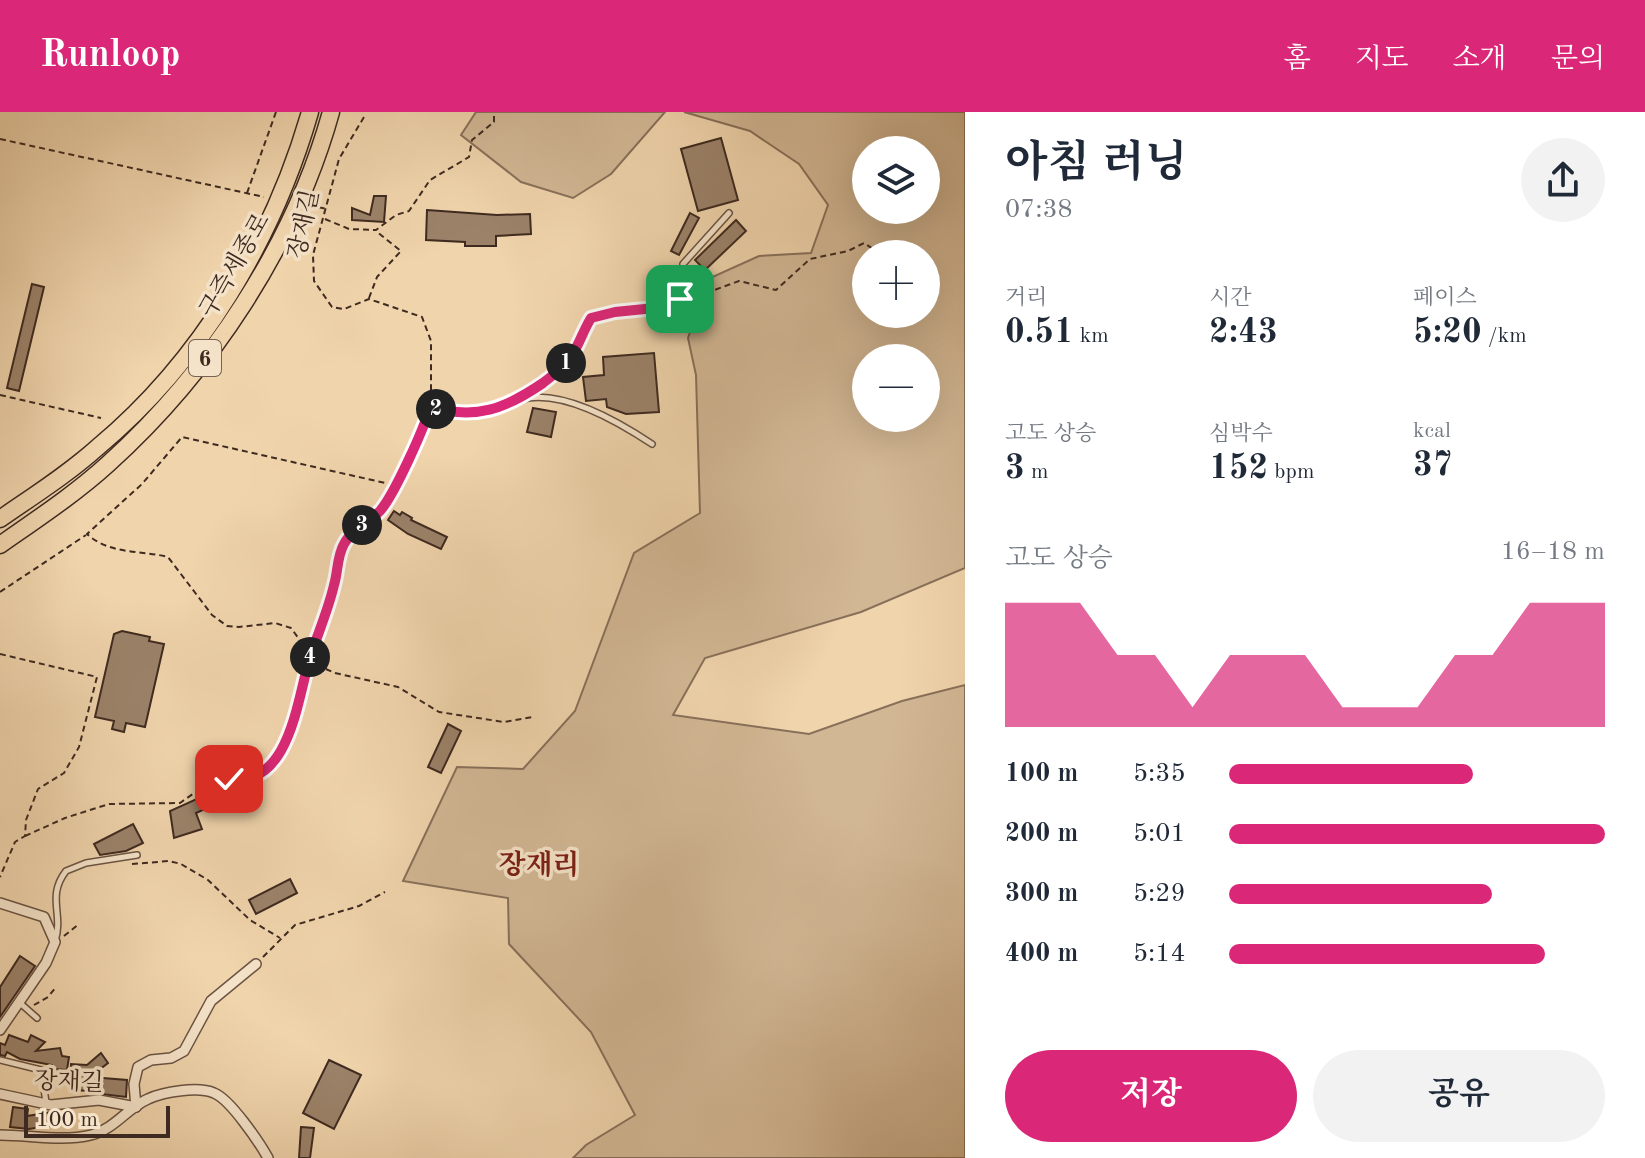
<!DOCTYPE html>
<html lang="ko">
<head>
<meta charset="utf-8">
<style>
  body { margin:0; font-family:"Old Standard TT","Noto Serif KR",serif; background:#f2f2f3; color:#1f2937; height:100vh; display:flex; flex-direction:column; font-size:30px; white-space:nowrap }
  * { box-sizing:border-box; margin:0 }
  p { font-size:26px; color:#747a83 }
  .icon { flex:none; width:44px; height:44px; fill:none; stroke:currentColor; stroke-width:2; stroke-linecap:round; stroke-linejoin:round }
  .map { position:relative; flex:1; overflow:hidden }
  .details { display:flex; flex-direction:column; background:#fff; width:680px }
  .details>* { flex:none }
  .fabs { position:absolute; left:852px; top:24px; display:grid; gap:16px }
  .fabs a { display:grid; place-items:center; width:88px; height:88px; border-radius:50%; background:#fff; box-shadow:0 8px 32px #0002; font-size:40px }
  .scale { position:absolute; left:24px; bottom:20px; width:146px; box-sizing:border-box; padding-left:8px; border:4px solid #3e2a20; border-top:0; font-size:22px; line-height:28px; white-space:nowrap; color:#3e2a20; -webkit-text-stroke:6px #f5e3c9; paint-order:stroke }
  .pin { position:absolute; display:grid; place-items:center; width:68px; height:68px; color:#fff; margin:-34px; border-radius:16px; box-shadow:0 4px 12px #0006 }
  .km { position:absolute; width:40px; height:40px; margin:-20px; border-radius:50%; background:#222; color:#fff; font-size:22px; line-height:40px; text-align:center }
  .round { display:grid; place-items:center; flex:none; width:84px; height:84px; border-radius:42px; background:#f2f2f3 }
  .head { display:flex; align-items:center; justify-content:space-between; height:136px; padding:0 40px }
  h1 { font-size:44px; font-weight:700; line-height:60px }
  .stats { display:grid; grid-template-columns:repeat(3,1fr); gap:12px; height:136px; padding:8px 40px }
  .stats div { display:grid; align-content:center }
  .stats b { font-size:34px; font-weight:700 }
  .stats small { font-size:22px; font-weight:400 }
  .stats p { font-size:22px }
  .chart { height:224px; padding:16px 40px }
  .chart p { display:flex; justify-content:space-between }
  .chart svg { width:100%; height:144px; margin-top:8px; fill:#db2777; opacity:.7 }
  .primary-button { display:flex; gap:16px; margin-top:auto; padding:16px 40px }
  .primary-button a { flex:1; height:92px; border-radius:48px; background:#db2777; color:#fff; font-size:32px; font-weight:700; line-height:92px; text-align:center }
  .primary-button a+a { background:#f2f2f3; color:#1f2937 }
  ul { padding:0 40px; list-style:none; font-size:26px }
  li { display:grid; grid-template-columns:128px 96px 1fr; align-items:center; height:60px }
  li i { height:20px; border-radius:10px; background:#db2777 }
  header { display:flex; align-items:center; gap:48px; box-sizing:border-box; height:112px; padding:0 40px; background:#db2777; color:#fff }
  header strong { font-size:38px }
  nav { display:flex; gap:44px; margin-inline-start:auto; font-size:28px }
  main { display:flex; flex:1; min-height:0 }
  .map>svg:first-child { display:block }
  .green { fill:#d2b794; stroke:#88705a; stroke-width:2; fill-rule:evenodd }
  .building { fill:#9b8269; stroke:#3e2a20; stroke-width:2 }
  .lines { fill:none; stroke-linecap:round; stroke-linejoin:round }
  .lane-casing { stroke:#6a5443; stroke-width:8 }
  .street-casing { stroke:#6a5443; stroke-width:12 }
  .highway-casing { stroke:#3e2a20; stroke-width:19 }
  .path { stroke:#3e2a20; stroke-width:2; stroke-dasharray:6 4; stroke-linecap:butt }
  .lane { stroke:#f5e3c9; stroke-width:5 }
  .street { stroke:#f5e3c9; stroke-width:9 }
  .highway { stroke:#f0d4ac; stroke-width:16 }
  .route-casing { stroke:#fff; stroke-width:16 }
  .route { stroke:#db2777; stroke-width:10 }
  .labels { text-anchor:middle; stroke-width:7; stroke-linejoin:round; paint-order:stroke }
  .shield { fill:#f5e3c9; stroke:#756253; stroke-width:2 }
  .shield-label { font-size:22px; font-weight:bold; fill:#3e2a20 }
  .street-label { font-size:24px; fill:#3e2a20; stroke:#f5e3c9 }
  .quarter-label { font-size:28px; font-weight:bold; fill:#7a1f14; stroke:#f5e3c9 }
</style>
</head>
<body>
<header>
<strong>Runloop</strong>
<nav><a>홈</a><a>지도</a><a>소개</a><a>문의</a></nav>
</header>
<main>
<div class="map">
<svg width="965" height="1046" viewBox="0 0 965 1046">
  <rect width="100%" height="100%" fill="#f0d4ac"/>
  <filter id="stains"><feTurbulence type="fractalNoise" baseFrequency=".0025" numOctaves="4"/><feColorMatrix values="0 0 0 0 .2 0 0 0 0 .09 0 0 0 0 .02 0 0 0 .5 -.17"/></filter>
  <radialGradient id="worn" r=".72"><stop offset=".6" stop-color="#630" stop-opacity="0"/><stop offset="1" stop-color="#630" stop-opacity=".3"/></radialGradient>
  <g class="green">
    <path d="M476,0h189l-54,62 -38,24 -52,-16 -60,-47z"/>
    <path d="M684,0h281v456l-104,44 -156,46 -32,57 136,19 93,-33 63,-16v473h-392l13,-13 49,-30 -44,-83 -82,-88 -1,-46 -105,-17 54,-114 66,2 52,-58 59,-158 66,-40 -4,-138 -8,-37 20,-59 51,-23 52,-3 17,-48 -29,-41 -49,-33zM926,38v60h-60v-60zM866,142h60v60h-60zM926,246v60h-60v-60z"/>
  </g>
  <g class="building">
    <path d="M721,26l17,62 -40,11 -17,-62z"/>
    <path d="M374,84h12l-2,26 -32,-2v-12l18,7z"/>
    <path d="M427,98l70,5 33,-1 1,20 -35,2v10h-31v-4l-39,-2z"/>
    <path d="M690,101l9,5 -20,37 -8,-4z"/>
    <path d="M736,108l10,11 -41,39 -10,-10z"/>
    <path d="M32,172l12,3 -25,104 -12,-3z"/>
    <path d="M654,241l5,59 -33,2 -19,-7 -1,-8 -20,2 -3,-24 21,-2 -1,-18z"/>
    <path d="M533,296l23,4 -5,25 -24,-5z"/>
    <path d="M394,399l6,4 2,-3 10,6 -1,2 36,17 -6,12 -33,-15 -20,-14z"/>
    <path d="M122,519l28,6 -1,4 15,3 -19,83 -19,-4 -2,9 -12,-3 2,-8 -19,-4 19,-83z"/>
    <path d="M448,612l13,7 -20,42 -13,-6z"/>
    <path d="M230,672l5,11 -39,18 6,16 -28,9 -4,-27z"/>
    <path d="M133,712l10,19 -17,8 -26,4 -6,-11z"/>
    <path d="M290,767l7,14 -41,21 -7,-14z"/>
    <path d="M20,844l15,10 -35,51v-30z"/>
    <path d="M9,923l19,7 3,-7 14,7 -9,9 24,-3 2,8 7,1 -2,13 -15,-1v-4l-32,-6 -13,-7 -2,4 -5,-1v-12l5,2z"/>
    <path d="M101,941l7,10 -18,14 37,3 -1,17 -33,-4v-2l-23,-1 1,-26 16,1z"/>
    <path d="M329,948l32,15 -27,54 -31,-16z"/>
    <path d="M13,995l15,2 -1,7 25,-4 2,13 -25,4 -19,-2z"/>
    <path d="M301,1015l13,1 -4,30h-11z"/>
  </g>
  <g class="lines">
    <defs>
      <g id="lane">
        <path d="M522,287c41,-10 97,23 130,45"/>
        <path d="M430,295c44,12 77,1 113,-24 9,-7 21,-16 28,-26 8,-12 12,-26 20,-39l24,-6 60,-6 5,-7 3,-35 46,-51"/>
        <path d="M55,829c9,-27 -9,-44 11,-70l20,-8 51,-8"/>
        <path d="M20,891l17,15"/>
        <path d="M0,948l41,10 5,32"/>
      </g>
      <g id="street">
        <path d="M0,791l44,14 11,25 -9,21 -46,67"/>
        <path d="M0,982l51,11 48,-5 37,7"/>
        <path d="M136,995l-2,-23 4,-17 13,-7 20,-2 13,-7 27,-50 45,-37"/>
        <path d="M0,1023c30,0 62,7 91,0 24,-6 36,-27 57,-36 15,-7 50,-13 66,-6 16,6 45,49 54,65"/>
      </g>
      <g id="highway">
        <path d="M0,407c33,-23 68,-45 98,-72 103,-86 175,-207 212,-335"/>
        <path d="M0,433c37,-26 75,-51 108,-81 102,-92 186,-219 223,-352"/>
      </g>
    </defs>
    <use href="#lane" class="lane-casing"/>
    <use href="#street" class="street-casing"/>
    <use href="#highway" class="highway-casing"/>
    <g class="path">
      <path d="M364,5l-25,42 -26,96 1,26 18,26 12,2 25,-10 53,18 9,24v58"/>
      <path d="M0,27l264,58"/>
      <path d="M247,81l29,-81"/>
      <path d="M309,93l18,4"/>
      <path d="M325,107l24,10 27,1 20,-15 13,-4 21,-31 39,-23 3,-17 22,-18v-10"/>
      <path d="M369,186l8,-21 24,-26 -25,-20"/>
      <path d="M687,188l52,-19 37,9 34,-31 38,-8 16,-8 17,11"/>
      <path d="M0,283l101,23"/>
      <path d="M394,373l-212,-48 -40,47 -55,50c23,21 54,16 81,23l44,58 15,11 12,1 36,-4 16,5 28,38 16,7 63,14 41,25 65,10 29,-5"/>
      <path d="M0,480l86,-57"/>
      <path d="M0,542l97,23 -18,70 -15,26 -26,16 -12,31 -1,16 -10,6 -15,35"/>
      <path d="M25,724l40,-18 44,-14 71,-1 17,-12 32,-12h24l13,-9 22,-36 12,-33 8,-36 26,-80 7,-36 5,-10 36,-30 41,-78 6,-18"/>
      <path d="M132,752l37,-3 12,3 27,16 42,40 30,18"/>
      <path d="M64,824l15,-12"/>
      <path d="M263,845l32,-32 64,-19 26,-14"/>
      <path d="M34,893l14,-8 8,-10"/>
    </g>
    <use href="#lane" class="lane"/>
    <use href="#street" class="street"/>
    <use href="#highway" class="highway"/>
  </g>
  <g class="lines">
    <defs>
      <path id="route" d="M229,667c60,9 68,-78 80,-118 8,-26 19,-50 25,-76 4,-13 3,-29 10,-41 7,-14 25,-22 36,-33 14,-16 44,-82 50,-104 46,13 75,2 113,-24 9,-7 21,-16 28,-26 8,-12 12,-26 20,-39l24,-6 60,-6 5,-7"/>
    </defs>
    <use href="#route" class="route-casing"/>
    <use href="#route" class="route"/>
  </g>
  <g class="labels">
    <rect class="shield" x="189" y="228" width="32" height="36" rx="6"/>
    <g class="shield-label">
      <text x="205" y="254">6</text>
    </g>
    <g class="street-label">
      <text transform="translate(303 112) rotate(-78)" y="8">장재길</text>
      <text transform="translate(234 153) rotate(-60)" y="8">구즉세종로</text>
      <text transform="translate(69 969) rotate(2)" y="8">장재길</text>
    </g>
    <g class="quarter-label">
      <text x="539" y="762">장재리</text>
    </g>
  </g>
  <rect width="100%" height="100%" filter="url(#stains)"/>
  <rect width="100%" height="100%" fill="url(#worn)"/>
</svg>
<div class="fabs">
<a><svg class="icon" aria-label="layers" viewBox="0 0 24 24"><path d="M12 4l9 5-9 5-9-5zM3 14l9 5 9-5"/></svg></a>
<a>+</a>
<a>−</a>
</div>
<div class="scale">100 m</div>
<div class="pin" style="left:680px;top:187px;background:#1e9e55"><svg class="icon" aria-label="arrive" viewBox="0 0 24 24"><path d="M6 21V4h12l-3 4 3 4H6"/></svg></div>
<div class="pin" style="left:229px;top:667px;background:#d93025"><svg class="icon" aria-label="check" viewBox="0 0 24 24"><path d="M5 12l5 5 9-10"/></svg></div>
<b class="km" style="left:566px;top:251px">1</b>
<b class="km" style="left:436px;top:297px">2</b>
<b class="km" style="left:362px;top:413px">3</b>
<b class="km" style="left:310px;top:545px">4</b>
</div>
<section class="details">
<div class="head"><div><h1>아침 러닝</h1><p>07:38</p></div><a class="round"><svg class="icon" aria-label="share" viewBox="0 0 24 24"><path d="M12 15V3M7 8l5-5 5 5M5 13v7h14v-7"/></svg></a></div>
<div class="stats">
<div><p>거리</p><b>0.51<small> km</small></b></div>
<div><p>시간</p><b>2:43</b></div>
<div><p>페이스</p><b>5:20<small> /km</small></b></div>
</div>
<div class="stats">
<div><p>고도 상승</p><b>3<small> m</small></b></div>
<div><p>심박수</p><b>152<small> bpm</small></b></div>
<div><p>kcal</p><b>37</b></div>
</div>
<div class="chart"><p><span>고도 상승</span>16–18 m</p>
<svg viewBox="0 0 160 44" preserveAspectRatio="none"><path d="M0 44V6L10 6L20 6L30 22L40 22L50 38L60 22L70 22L80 22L90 38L100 38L110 38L120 22L130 22L140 6L150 6L160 6V44z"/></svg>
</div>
<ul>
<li><b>100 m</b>5:35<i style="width:65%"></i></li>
<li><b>200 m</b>5:01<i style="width:100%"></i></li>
<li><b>300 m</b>5:29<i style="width:70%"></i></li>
<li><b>400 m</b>5:14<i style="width:84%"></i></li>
</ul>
<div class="primary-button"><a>저장</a><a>공유</a></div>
</section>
</main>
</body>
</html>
